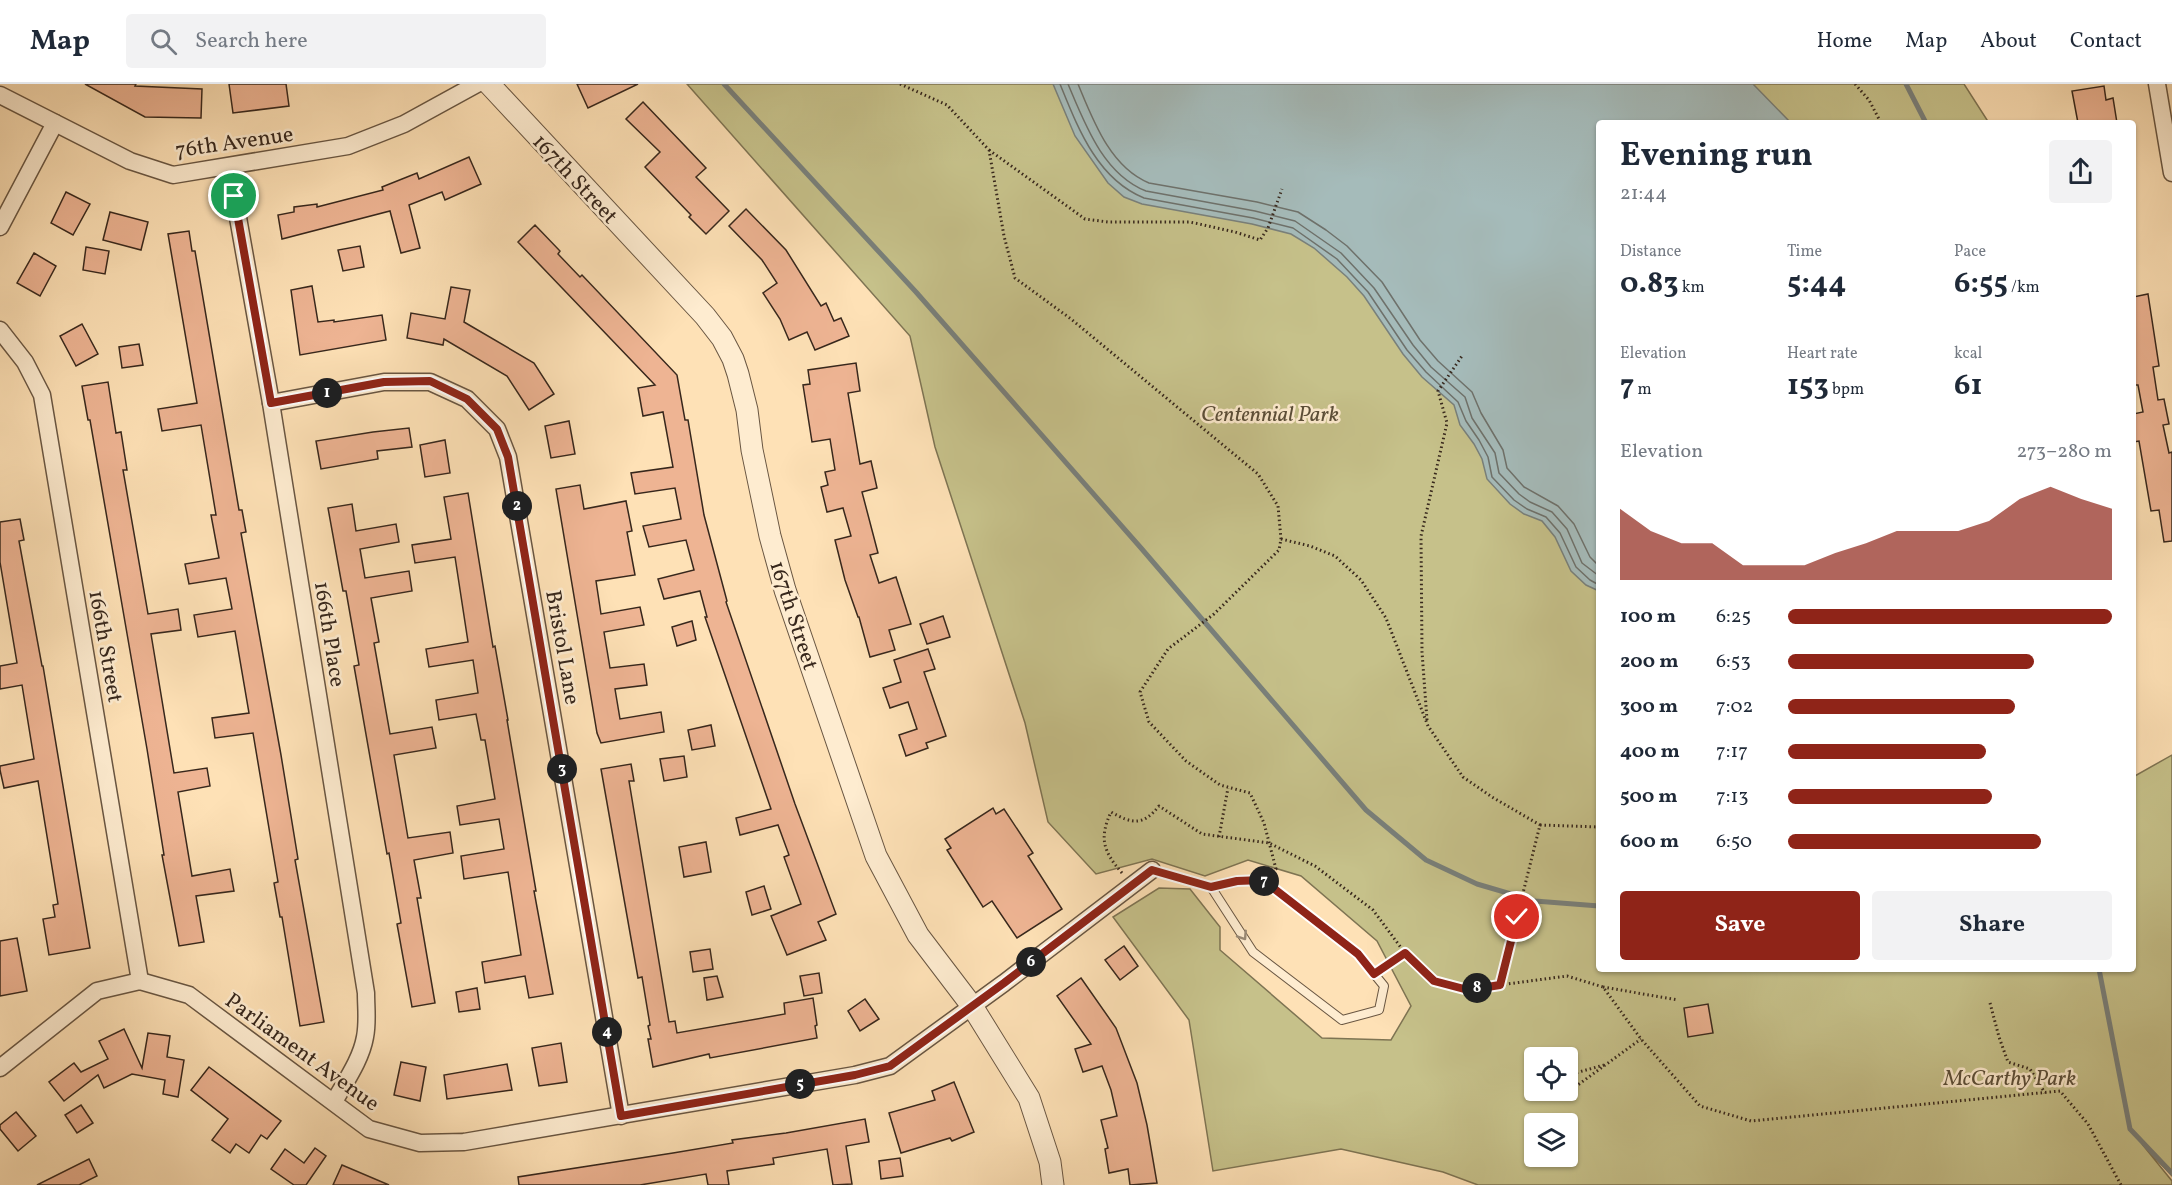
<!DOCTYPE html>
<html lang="en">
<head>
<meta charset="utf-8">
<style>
  body { margin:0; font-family:Vollkorn,serif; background:#f2f2f3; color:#1f2937; height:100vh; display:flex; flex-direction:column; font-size:22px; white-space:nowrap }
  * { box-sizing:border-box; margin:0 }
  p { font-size:20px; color:#747a83 }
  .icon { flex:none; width:33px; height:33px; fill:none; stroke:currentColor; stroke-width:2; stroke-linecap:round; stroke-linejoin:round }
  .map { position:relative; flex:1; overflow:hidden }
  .sheet { position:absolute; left:1596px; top:36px; width:540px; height:852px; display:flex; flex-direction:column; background:#fff; border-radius:6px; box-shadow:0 2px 4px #0004 }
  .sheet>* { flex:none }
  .buttons { position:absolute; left:1524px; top:963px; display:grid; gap:12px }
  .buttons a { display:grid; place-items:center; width:54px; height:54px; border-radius:6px; background:#fff; box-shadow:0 2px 4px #0004; font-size:30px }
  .pin { position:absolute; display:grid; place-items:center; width:51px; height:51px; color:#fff; margin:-26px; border:3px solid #fff; border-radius:50%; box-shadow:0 2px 6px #0007 }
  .km { position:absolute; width:30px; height:30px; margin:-15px; border-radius:50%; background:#222; color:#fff; font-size:16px; line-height:30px; text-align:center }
  .round { display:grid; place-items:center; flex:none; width:63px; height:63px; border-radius:6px; background:#f2f2f3 }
  .headline { display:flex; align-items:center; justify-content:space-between; height:102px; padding:0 24px }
  h1 { font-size:33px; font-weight:700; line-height:45px }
  .figures { display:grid; grid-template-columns:repeat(3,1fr); gap:9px; height:102px; padding:6px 24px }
  .figures div { display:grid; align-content:center }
  .figures b { font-size:30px; font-weight:700 }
  .figures small { font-size:16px; font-weight:400 }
  .figures p { font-size:16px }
  .chart { height:168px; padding:12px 24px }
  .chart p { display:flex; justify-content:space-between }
  .chart svg { width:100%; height:108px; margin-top:6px; fill:#8f2418; opacity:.7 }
  .action { display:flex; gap:12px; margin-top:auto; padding:12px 24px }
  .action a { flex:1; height:69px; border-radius:6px; background:#8f2418; color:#fff; font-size:24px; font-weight:700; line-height:69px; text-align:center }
  .action a+a { background:#f2f2f3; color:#1f2937 }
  ul { padding:0 24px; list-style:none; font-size:20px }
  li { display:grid; grid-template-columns:96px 72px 1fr; align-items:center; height:45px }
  li i { height:15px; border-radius:8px; background:#8f2418 }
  header { display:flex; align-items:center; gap:36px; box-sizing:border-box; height:84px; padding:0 30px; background:#fff; border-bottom:2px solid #e0e1e3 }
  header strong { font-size:28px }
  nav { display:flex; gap:33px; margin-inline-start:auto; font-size:21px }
  .search { width:420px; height:54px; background:#f2f2f3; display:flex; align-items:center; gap:15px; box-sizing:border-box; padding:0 21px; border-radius:6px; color:#747a83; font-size:22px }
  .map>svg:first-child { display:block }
  .green { fill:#c6c18a; stroke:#7e7453; stroke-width:1.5; fill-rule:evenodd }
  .water { fill:#a5bbba; stroke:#79807b; stroke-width:1.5 }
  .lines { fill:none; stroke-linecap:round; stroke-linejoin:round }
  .shore { stroke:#6e716b; stroke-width:1.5 }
  .stream { stroke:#79807b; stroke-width:5 }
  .building { fill:#eeb493; stroke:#37271c; stroke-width:1.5 }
  .service-casing { stroke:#695642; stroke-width:10 }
  .minor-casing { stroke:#695642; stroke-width:19 }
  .tertiary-casing { stroke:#695642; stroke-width:23 }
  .path { stroke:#37271c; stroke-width:3; stroke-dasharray:1.5 3; stroke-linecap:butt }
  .service { stroke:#feecd0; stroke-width:8 }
  .minor { stroke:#feecd0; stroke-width:16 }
  .tertiary { stroke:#feecd0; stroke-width:21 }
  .oneway { stroke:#9a8a76 }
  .route-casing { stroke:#fff; stroke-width:12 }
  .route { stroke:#8f2418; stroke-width:8 }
  .labels { text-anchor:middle; stroke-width:5; stroke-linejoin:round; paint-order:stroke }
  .street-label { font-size:22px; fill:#37271c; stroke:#feecd0 }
  .park-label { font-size:22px; font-style:italic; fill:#5b4e38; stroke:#feecd0 }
</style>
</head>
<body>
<header>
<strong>Map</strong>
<div class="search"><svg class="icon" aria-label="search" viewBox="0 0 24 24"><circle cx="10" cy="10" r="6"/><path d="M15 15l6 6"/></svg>Search here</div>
<nav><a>Home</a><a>Map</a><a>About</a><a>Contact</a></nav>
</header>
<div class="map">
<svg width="2172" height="1101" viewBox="0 0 2172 1101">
  <rect width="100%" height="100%" fill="#fee1b6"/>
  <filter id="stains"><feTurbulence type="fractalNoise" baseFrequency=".00333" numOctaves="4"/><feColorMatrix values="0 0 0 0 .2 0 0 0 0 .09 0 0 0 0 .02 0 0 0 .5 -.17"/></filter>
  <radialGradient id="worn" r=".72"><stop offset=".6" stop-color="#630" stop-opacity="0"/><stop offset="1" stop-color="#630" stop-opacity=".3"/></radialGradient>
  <path class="green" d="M687,0h1277l25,39h-390v846h534v-192l39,-22v421l-30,-32 30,37v4h-694l-35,-13 -102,-23 -128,22 -24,-151 -76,-103 46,-29 31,1 30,38v23l102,88 69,2 20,-34 -34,-65 -76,-65 -53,-16 -43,16 -53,-17 -56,15 -48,-52 -23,-99 -90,-276 -25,-111zM1534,974h34v32h-34zM1534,1040h34v32h-34z"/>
  <path class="water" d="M1053,0h700l38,39h-192v468l-13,-6 -15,-14 -16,-34 -13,-16 -18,-7 -14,-10 -23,-25 -5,-20 -8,-15 -14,-19 -6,-20 -32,-28 -19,-23 -39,-58 -17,-19 -33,-29 -23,-14 -39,-10 -110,-20 -18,-7 -16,-14 -33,-47z"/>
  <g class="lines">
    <g class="shore">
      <path d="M1060,0c18,44 37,95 84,114l109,20 40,10 44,31 31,33 39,58 19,22 32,30 8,19 13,19 9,17 4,20 22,23 13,9 19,8 14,16 16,34 14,13 9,5"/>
      <path d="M1068,0c17,40 35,90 78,107l109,20 40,10 46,32 33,35 39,57 18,22 34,30 7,21 23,35 4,20 20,21 11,8 22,10 15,17 15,34 17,13"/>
      <path d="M1078,0c15,36 32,83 71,99l108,19 41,10 28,18 21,16 35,36 38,58 18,21 34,31 9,21 22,37 4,18 17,19 34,19 16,18 16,33 9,9"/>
    </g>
    <g class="stream">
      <path d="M724,0l192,208 225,256 225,262 60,50 51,24 58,17 64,5"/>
      <path d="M1906,0l20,39"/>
      <path d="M2099,885l31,160 42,44"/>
    </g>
  </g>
  <g class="building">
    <path d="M85,0h51l-1,2 67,3 -1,29 -56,-1z"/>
    <path d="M229,0h57l3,22 -56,7z"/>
    <path d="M577,0h61l-50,24z"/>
    <path d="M2104,2l2,14 7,-2 4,25h-39l-6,-32z"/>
    <path d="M643,18l63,66 -10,9 33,34 -23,23 -17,-17 2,-2 -46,-48 15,-15 -34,-33z"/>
    <path d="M469,73l12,27 -36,16 -3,-8 -33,13 11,43 -19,5 -11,-42 -108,28 -4,-24 16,-3v-5l23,-3v3l66,-17 -1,-3 35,-14 2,6z"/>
    <path d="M66,108l24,12 -17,31 -22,-12z"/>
    <path d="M746,125l40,41 35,56 5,-3 8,18 7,-3 8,18 -34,14 -8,-18 -18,8 -9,-21 -17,-26 14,-10 -15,-23 -33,-34z"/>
    <path d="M110,128l38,10 -7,28 -38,-10z"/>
    <path d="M535,141l25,26 -2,3 22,23 2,-2 95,100 8,45h3l16,95 23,86 -1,1 69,202 41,110 -18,8 8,18 -39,15 -16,-39 30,-12 -17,-47 5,-2 -11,-30 -38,10 -4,-17 35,-9 -66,-192h2l-7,-26 -36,8 -6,-20 36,-9 -8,-30 -37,7 -6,-21 38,-7 -6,-31 -40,6 -4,-21 42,-6 -10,-55 -20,4 -5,-28 17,-3 -137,-143z"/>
    <path d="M189,147l3,20h3l44,259h3l4,22 -5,1 40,222 17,104 -3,1 29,162 -24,4 -18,-109h-2l-6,-34 4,-1 -25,-149 -38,5 -3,-20 37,-5 -14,-82 -37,6 -4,-22 38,-6 -6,-31 -37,6 -4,-20 34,-6 -8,-43h5l-15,-90 -39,6 -4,-22 39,-6 -29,-169z"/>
    <path d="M360,162l4,21 -21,4 -5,-21z"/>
    <path d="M86,163l23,4 -4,23 -22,-4z"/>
    <path d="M34,169l22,13 -16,30 -23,-13z"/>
    <path d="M312,202l6,36 16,-2v2l48,-7 4,25 -86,15 -9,-65z"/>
    <path d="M451,203l19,3 -6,32 70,41 20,31 -25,16 -22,-34 -63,-37 -1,6 -36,-7 4,-25 34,6z"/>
    <path d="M2148,210l11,72 -6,1 5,33 6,-1 5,25 -6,1 6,28 3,-1v89l-8,1 -5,-32 -8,1 -12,-70 -6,1v-28l10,-2 -5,-27h-5v-88z"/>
    <path d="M82,240l16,30 -22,12 -16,-30z"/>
    <path d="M139,260l4,21 -21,3 -3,-21z"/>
    <path d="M856,279l4,28 -12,2 12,71 11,-3 6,27 -15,4 16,61 -8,2 9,28 17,-6 15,47 -22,6 6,20 -25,7 -11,-40h-1l-13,-37 -10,-40 16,-4 -8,-28 -16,4 -6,-25 7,-2 -3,-13 10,-2 -5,-31 -18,3 -9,-57 7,-1 -2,-14z"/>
    <path d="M108,298l8,51 5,-1 6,38h-4l25,144 30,-5 3,21 -30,4 23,139 33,-5 3,18 -32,6 14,84 38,-7 4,22 -38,5 8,46 -25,4 -17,-91h2l-17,-106 -57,-329h-2l-6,-34z"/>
    <path d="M569,337l6,33 -24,4 -6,-32z"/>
    <path d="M409,344l3,19 -35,4 1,8 -57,10 -5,-28 57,-9z"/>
    <path d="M445,356l5,33 -25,4 -5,-32z"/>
    <path d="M580,401l4,24 42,-8 6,30 -5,1 8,43 -39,6 5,33 39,-7 4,18 -40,7 6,36 34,-4 3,21 -32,4 5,30 41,-7 3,20 -63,11 -4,-10 -41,-244z"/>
    <path d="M468,409l25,154 2,-1 13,74h-1l29,171h-2l19,103 -24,4 -4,-22 -40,7 -3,-21 39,-7 -13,-83 -44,7 -3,-23 43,-7 -5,-30 -39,6 -3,-19 38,-7 -10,-59h-4l-5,-26 -37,6 -3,-20 42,-7 -5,-33 -44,7 -3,-18 42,-7 -13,-85 -40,6 -3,-18 39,-6 -7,-42z"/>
    <path d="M352,420l4,27 40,-7 3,18 -39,7 5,29 44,-7 3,20 -41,7 8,44 -5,1 16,91 42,-7 4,21 -42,7 14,83 42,-6 3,21 -39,7 7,38h-4l18,105 -23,4 -15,-83 4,-1 -12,-70 -2,1 -33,-188 5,-1 -13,-74h-3l-15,-83z"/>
    <path d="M20,435l4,21 -5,1 23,125h1l47,282 -41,7 -6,-36 12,-2 -2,-12 5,-1 -20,-123 -34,7 -4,-18v-4l34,-7 -12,-74 -22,4v-23l17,-3 -17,-101v-40z"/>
    <path d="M943,532l7,21 -23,7 -7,-20z"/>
    <path d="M692,537l4,19 -19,6 -5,-19z"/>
    <path d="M928,565l7,20 -11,3 22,64 -20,7 2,5 -22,8 -7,-21 18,-6 -9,-27 -18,6 -7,-20 18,-6 -7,-22z"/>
    <path d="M711,641l4,21 -23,4 -4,-20z"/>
    <path d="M684,672l3,21 -23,4 -4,-22z"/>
    <path d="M631,680l3,17h-5l40,241 6,-1 2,12 108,-19 -1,-11 29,-5 4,27 -2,1 2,12 -107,20 -1,-4 -56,13 -5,-28h3l-3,-13 2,-1 -8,-48 -4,1 -37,-209z"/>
    <path d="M993,724l3,6 8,-5 29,44 -5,3 34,53 -45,29 -25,-37 -9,6 -36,-57 4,-2 -6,-9z"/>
    <path d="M706,758l5,30 -27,5 -5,-30z"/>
    <path d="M764,802l7,23 -19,6 -6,-23z"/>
    <path d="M17,854l10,53 -27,5v-55z"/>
    <path d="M1124,862l14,20 -18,14 -15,-20z"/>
    <path d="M710,865l3,20 -20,3 -3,-20z"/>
    <path d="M819,889l3,20 -18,3 -4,-20z"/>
    <path d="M717,892l6,21 -16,3 -3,-22z"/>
    <path d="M1081,894l35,50 21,55 10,42 10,58 -27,2 -2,-16 -19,4 -4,-24 3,-1 -7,-28 16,-4 -6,-26 -9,-24 -19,6 -8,-23 16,-5 -34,-48z"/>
    <path d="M477,904l3,21 -21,3 -3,-20z"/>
    <path d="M865,915l14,20 -19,12 -12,-20z"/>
    <path d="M1708,920l5,29 -25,4 -4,-29z"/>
    <path d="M124,945l18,39 6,-35 22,3 -3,21 17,3 -6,37 -15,-3 2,-14 -33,-6 -28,14 -6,-13 -34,26 -15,-19 25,-19 7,9 27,-13 -9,-18z"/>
    <path d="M561,959l6,39 -28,4 -7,-38z"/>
    <path d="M401,978l25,5 -6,34 -26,-6z"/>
    <path d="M507,980l5,26 -65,9 -3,-24z"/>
    <path d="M209,983l72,54 -14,18 -6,-4 -12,18 -13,-9 -6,9 -18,-13 16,-21 -37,-29z"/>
    <path d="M954,998l20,50 -22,9 -2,-3 -49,15 -12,-40 46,-13 -3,-9z"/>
    <path d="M81,1021l12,18 -16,10 -12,-18z"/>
    <path d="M16,1028l20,24 -18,15 -18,-22v-4z"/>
    <path d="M865,1035l4,23 -23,4 6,38 -19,1 -6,-36 -54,9 1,6 -47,7 2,14h-21l-2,-11 -66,11h-121l-1,-8 155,-24 60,-10 -1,-3 54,-7z"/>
    <path d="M315,1064l11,8 -20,29h-12l-23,-16 14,-20 19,14z"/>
    <path d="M900,1074l3,18 -22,3 -2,-18z"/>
    <path d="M89,1075l8,17 -18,9h-42z"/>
    <path d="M342,1081l47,20h-56z"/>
  </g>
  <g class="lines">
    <defs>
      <path id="service" d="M1152,786l59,17 26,-6 26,-1 95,74 26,32 -5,24 -37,10 -89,-68 -42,-65"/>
      <g id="minor">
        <path d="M2157,0l15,89"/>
        <path d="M0,11l130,66 43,14 175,-29 56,-22 73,-40"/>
        <path d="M229,83l42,236 95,590c0,15 2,29 -1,44 -4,23 -20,45 -31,65"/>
        <path d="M0,143l55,-104"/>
        <path d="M0,246l25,32 17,33 98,586"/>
        <path d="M271,319l113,-21h46l37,17 30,30 11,28 113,659"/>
        <path d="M0,984l97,-77 43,-10 49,14 180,134 51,14 44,-1 391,-67 35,-9 114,-83 148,-113"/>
      </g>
      <path id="tertiary" d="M489,0l216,232 17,22 11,21 5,15 9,36 5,40 18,86 15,54 91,266 42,79 54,71 57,92 21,64 3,23"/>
    </defs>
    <use href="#service" class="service-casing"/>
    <use href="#minor" class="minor-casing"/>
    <use href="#tertiary" class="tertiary-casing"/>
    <g class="path">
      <path d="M900,0l47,21 42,45 15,86 11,42 56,41 187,155 20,32 3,33 -2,11 -65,64 -46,35 -28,43 9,30 37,39 34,24 30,8 14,30 12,46 -5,3"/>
      <path d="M1855,0l14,16 12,23"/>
      <path d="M989,66l96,69 23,3h82l45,10 25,8 8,-12 14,-39"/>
      <path d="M1281,455l29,7 25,10 26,24 25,38 42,108 35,51 29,20 48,28 -40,160 -32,5 -34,-9 -29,-28 -22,15"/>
      <path d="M1427,636l-5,-68 -1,-116 26,-113 -9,-32 24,-35"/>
      <path d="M1540,741l59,2"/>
      <path d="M1219,753l9,-49"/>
      <path d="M1122,789c-19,-22 -23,-35 -11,-61 21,12 32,14 48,-6l43,28 67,9 46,23 58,44 32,43"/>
      <path d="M1500,901l67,-9 36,11 38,52 59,67 51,15 309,-30 28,33 33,61"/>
      <path d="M1603,903l75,13"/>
      <path d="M1990,919l9,34 9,25 22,7 15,24"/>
      <path d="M1568,991l36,-10"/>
      <path d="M1564,1011l77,-56"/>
    </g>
    <use href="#service" class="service"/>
    <use href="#minor" class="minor"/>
    <use href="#tertiary" class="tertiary"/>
  </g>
  <defs><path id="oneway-chevron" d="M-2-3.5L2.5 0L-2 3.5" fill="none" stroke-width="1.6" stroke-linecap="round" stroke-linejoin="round" transform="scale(1.5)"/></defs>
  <use class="oneway" href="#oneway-chevron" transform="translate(1243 852) rotate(57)"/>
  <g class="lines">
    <defs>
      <path id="route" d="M234,112l37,207 113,-21 46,-1 37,18 30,30 11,28 113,659 234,-41 35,-9 114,-83 148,-113 59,17 26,-6 26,-1 95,74 16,20 31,-21 29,28 34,9 32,-5 17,-68"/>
    </defs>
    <use href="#route" class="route-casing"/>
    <use href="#route" class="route"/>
  </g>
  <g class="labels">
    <g class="street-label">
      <text transform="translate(234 57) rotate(-8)" y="8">76th Avenue</text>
      <text transform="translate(576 94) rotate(47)" y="8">167th Street</text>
      <text transform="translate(795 531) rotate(72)" y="8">167th Street</text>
      <text transform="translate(331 550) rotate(81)" y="8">166th Place</text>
      <text transform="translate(107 562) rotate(80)" y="8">166th Street</text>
      <text transform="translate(564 563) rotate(80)" y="8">Bristol Lane</text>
      <text transform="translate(303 967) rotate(36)" y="8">Parliament Avenue</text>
    </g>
    <g class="park-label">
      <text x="1270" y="337">Centennial Park</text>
      <text x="2010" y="1001">McCarthy Park</text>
    </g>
  </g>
  <rect width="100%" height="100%" filter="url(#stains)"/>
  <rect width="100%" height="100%" fill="url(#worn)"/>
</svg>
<div class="buttons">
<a><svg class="icon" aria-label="locate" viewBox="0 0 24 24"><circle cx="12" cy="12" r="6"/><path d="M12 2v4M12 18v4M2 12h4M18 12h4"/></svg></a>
<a><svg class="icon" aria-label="layers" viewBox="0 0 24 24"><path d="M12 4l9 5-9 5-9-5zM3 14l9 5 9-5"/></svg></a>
</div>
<div class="pin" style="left:234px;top:112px;background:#1e9e55"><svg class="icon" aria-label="arrive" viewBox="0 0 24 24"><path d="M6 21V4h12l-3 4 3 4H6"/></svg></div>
<div class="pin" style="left:1517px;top:833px;background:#d93025"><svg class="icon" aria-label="check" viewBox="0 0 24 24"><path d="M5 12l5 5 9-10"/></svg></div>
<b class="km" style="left:327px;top:309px">1</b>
<b class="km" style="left:517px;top:422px">2</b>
<b class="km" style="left:562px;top:685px">3</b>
<b class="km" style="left:607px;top:948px">4</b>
<b class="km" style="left:800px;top:1000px">5</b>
<b class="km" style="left:1031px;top:878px">6</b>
<b class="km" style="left:1264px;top:797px">7</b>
<b class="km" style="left:1477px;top:904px">8</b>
<section class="sheet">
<div class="headline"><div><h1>Evening run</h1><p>21:44</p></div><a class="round"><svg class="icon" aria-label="share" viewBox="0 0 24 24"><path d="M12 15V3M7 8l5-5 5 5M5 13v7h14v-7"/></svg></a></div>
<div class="figures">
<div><p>Distance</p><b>0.83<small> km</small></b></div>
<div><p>Time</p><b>5:44</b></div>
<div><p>Pace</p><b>6:55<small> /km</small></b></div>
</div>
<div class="figures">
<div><p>Elevation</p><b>7<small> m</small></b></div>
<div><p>Heart rate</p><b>153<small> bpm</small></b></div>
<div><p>kcal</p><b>61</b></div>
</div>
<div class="chart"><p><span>Elevation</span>273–280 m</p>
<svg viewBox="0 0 160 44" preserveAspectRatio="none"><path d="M0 44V15L10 24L20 29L30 29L40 38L50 38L60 38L70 33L80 29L90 24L100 24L110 24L120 20L130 11L140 6L150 11L160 15V44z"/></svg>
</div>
<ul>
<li><b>100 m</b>6:25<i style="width:100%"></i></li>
<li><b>200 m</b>6:53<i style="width:76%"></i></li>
<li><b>300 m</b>7:02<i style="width:70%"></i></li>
<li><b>400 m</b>7:17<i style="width:61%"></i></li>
<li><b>500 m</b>7:13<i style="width:63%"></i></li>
<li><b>600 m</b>6:50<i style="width:78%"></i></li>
</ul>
<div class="action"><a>Save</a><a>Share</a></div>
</section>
</div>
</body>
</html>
